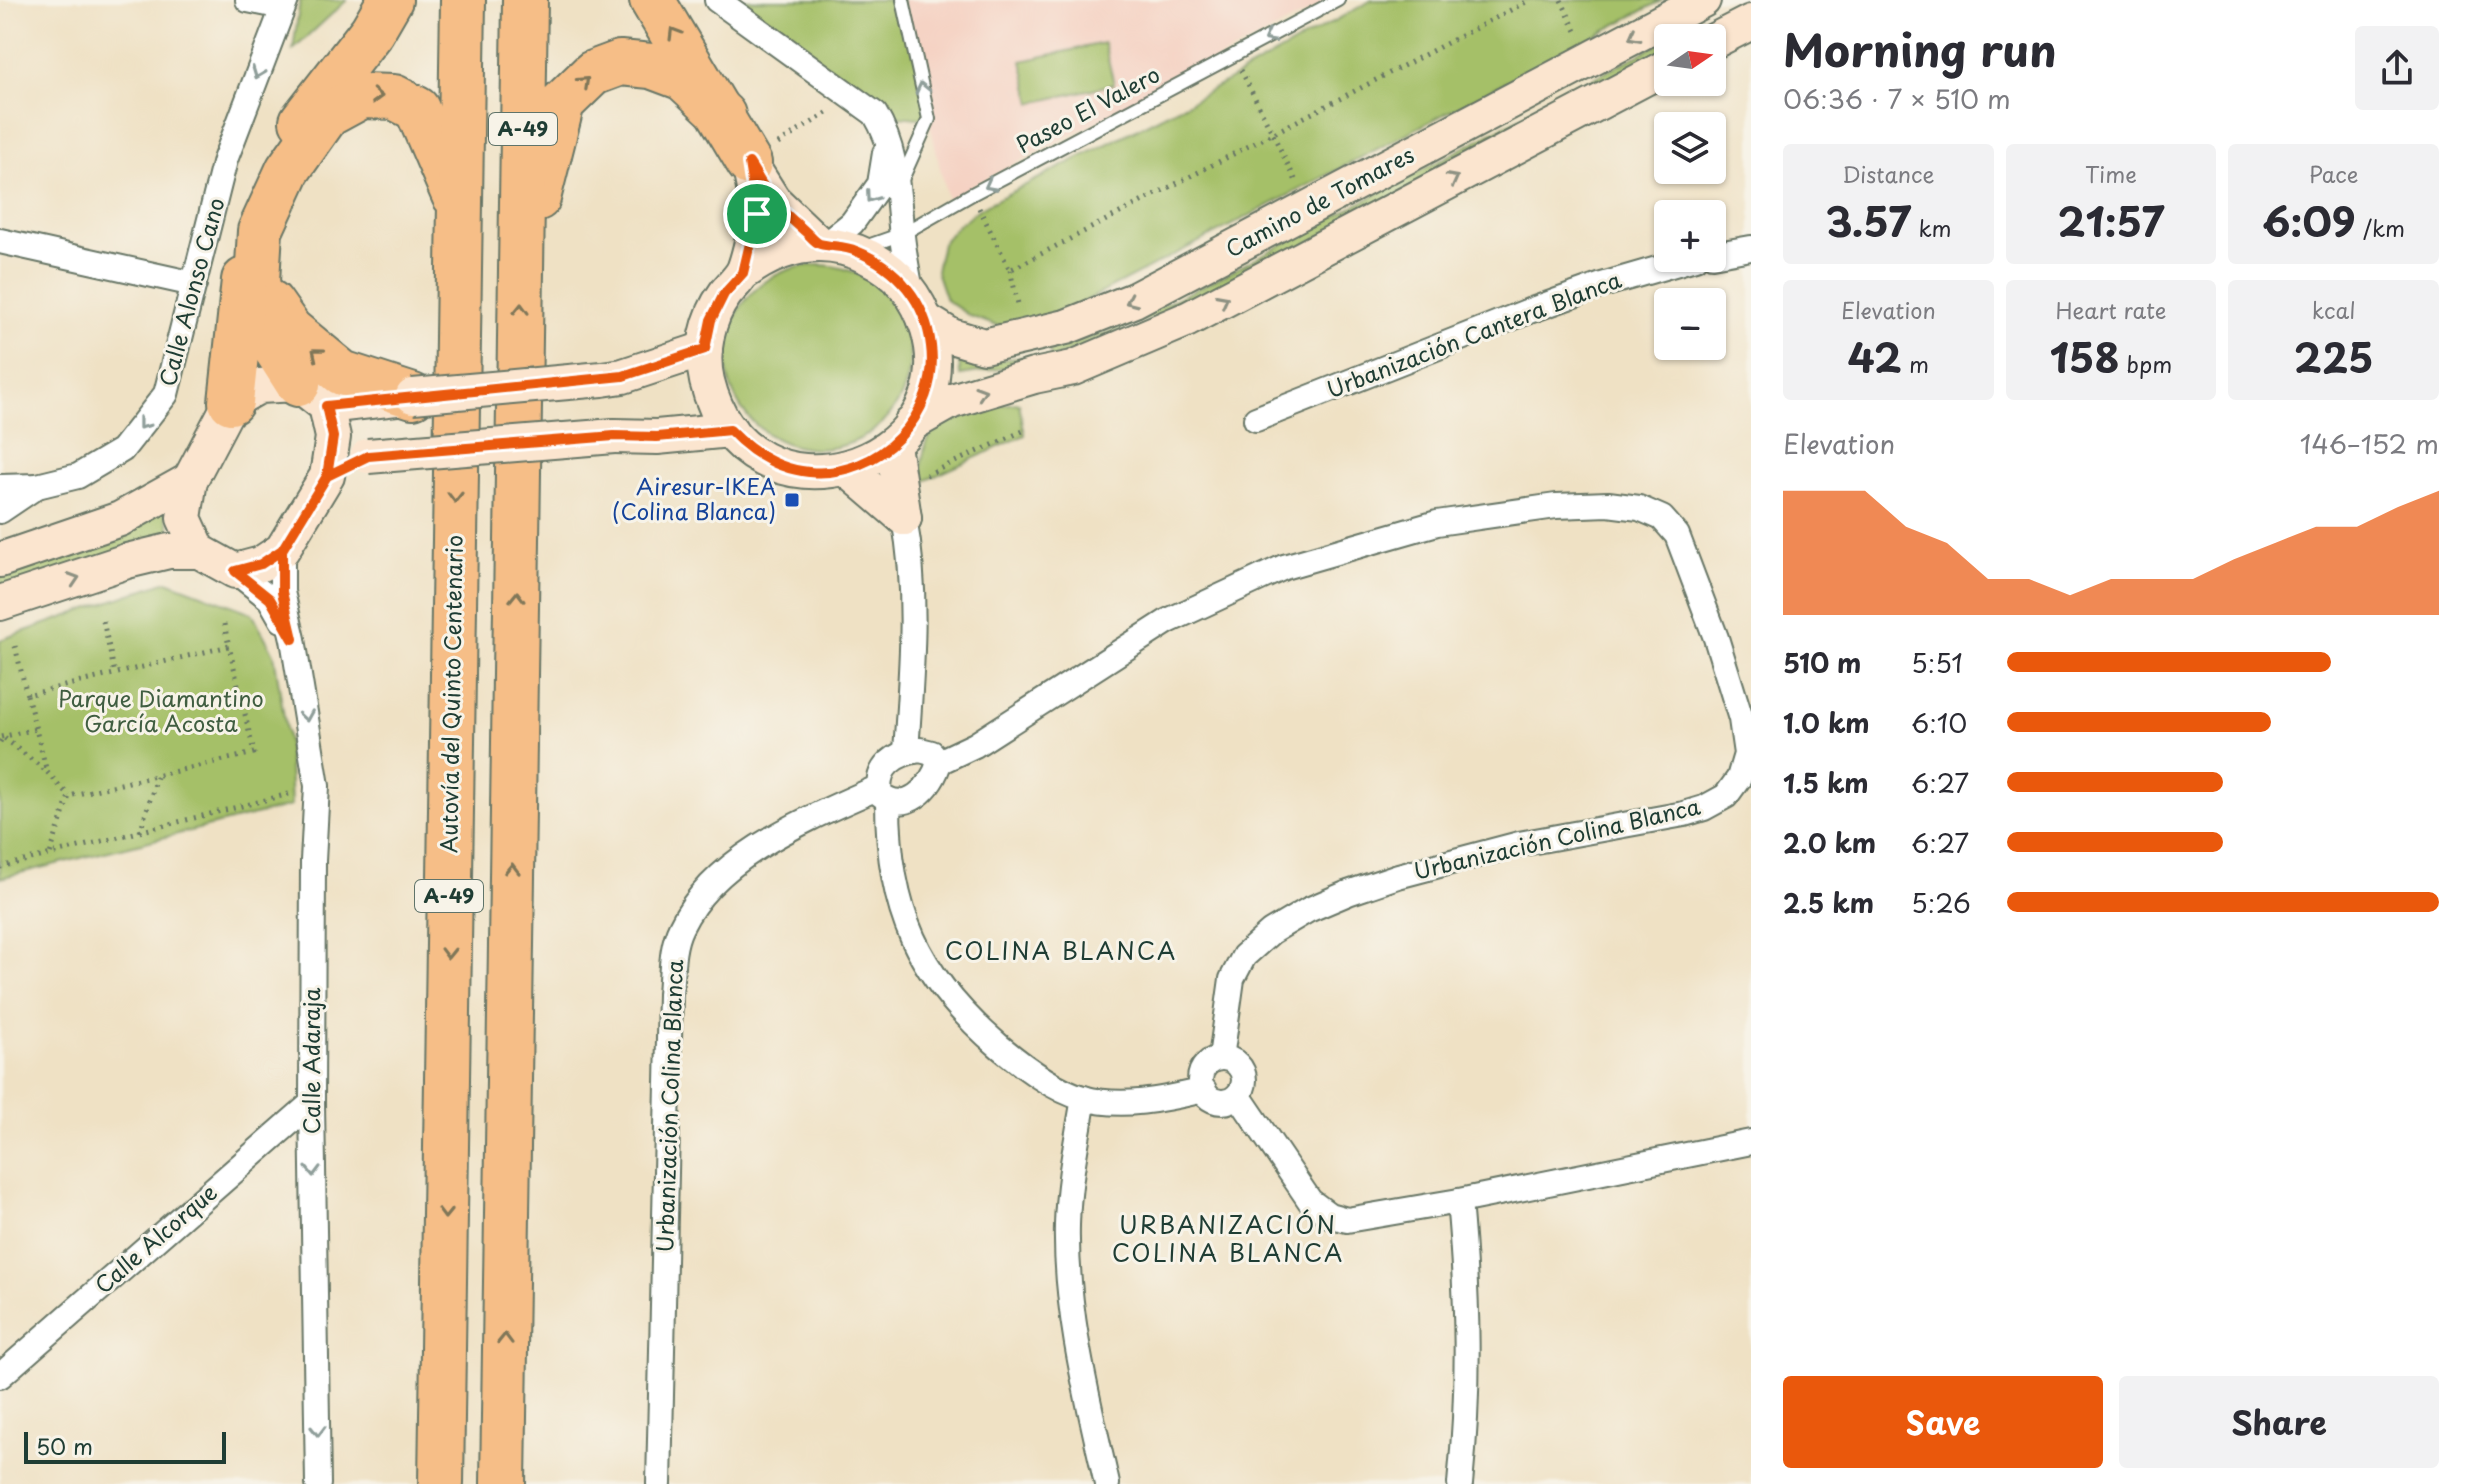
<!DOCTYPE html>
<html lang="en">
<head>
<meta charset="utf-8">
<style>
  body { margin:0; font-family:"Playpen Sans",sans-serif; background:#f2f2f3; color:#2b2b33; height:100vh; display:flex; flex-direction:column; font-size:30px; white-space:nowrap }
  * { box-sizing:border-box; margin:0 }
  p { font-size:26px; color:#7c7c81 }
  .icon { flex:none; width:44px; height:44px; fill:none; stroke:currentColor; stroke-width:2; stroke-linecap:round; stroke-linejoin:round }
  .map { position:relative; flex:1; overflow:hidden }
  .drawer { display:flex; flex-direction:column; background:#fff; width:720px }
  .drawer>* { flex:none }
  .needle { width:52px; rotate:77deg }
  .buttons { position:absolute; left:1654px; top:24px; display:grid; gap:16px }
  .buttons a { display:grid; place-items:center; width:72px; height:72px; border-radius:8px; background:#fff; box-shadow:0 2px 6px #0004; font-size:40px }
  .scale { position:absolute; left:24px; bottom:20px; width:202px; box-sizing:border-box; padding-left:8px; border:4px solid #1f3d34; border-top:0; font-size:22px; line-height:28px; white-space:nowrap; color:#1f3d34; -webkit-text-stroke:6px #f7f3e8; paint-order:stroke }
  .pin { position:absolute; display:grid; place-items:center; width:68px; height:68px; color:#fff; margin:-34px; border:4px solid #fff; border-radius:50%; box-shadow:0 2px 8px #0007 }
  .round { display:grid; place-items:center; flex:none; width:84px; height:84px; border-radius:8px; background:#f2f2f3 }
  .headline { display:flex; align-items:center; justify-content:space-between; height:136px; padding:0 32px }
  h1 { font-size:44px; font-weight:700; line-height:60px }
  .stats { display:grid; grid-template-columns:repeat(3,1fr); gap:12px; height:136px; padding:8px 32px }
  .stats div { display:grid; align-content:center; border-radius:8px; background:#f2f2f3; text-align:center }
  .stats b { font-size:40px; font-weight:700 }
  .stats small { font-size:22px; font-weight:400 }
  .stats p { font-size:22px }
  .chart { height:224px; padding:16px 32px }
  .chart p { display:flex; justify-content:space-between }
  .chart svg { width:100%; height:144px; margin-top:8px; fill:#ea580c; opacity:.7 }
  .cta { display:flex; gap:16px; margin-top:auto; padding:16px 32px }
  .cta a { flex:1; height:92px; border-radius:8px; background:#ea580c; color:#fff; font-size:32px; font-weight:700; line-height:92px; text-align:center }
  .cta a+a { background:#f2f2f3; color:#2b2b33 }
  ul { padding:0 32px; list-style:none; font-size:26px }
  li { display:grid; grid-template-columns:128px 96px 1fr; align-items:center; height:60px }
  li i { height:20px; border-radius:10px; background:#ea580c }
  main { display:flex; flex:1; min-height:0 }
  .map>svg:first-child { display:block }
  .built { fill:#f5d2c3 }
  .green { fill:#a5c067; stroke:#627e4e; stroke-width:2 }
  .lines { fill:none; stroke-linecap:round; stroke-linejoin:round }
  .lane-casing { stroke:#687666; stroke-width:16 }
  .street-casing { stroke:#687666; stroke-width:28 }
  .secondary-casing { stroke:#687666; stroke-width:38 }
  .highway-casing { stroke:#687666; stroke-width:48 }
  .path { stroke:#687666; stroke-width:5; stroke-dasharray:2 6; stroke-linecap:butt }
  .lane { stroke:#fff; stroke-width:12 }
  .street { stroke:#fff; stroke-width:24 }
  .secondary { stroke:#fbe5cf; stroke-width:34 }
  .highway { stroke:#f6be87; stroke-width:44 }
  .secondary-bridge-casing { stroke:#687666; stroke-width:38; stroke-linecap:butt }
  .secondary-bridge { stroke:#fbe5cf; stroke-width:34 }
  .oneway { stroke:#807759 }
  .oneway2 { stroke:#8d9182 }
  .oneway3 { stroke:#8f9e9a }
  .route-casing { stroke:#fff; stroke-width:16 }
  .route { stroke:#ea580c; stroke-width:10 }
  .transit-dot { fill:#1a4fb4; stroke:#f7f3e8; stroke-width:3 }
  .labels { text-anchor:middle; stroke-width:6; stroke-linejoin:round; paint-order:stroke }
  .shield { fill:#f7f3e8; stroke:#60746a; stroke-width:2 }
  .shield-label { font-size:20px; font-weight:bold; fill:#1f3d34 }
  .street-label { font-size:22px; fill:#1f3d34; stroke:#f7f3e8 }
  .transit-label { font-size:22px; fill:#164399; stroke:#f7f3e8; text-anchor:end }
  .park-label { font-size:22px; fill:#405e41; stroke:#f7f3e8 }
  .neighbourhood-label { font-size:24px; letter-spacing:2px; fill:#1f3d34; stroke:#f7f3e8 }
</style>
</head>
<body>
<main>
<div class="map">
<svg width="1751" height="1484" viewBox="0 0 1751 1484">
  <rect width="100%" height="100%" fill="#f7f3e8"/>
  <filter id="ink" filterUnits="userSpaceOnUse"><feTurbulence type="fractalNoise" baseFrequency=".0125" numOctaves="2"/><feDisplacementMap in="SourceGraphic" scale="16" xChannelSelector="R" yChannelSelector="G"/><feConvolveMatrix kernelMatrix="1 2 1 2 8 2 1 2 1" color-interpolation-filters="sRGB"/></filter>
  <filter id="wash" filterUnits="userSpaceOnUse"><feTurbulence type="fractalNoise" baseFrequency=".006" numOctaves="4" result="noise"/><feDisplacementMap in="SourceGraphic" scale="32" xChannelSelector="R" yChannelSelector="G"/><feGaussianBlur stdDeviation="1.8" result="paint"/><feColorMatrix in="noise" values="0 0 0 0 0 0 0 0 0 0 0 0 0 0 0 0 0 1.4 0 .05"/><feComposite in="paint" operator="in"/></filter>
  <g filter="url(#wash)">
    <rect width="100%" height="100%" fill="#efe1c4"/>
    <path class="built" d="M902,0h430l-385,199z"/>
    <g class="green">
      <path d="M300,0h47l-54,50z"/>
      <path d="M727,0h175l27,119 -54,-5z"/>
      <path d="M1372,0h291l-612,319 -54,7 -27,-10 -24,-16 -10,-29 6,-28 16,-18 22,-17 212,-107z"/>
      <path d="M1668,39v13l-437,232 -179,75 -3,-8 63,-21 109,-53z"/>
      <path d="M1104,43l10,41 -82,19 -10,-42z"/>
      <circle cx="818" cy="357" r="92"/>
      <path d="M959,356l28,6 35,-5 2,8 -64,10z"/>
      <path d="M1019,403l6,32 -105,48c2,-73 38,-75 99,-80z"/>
      <path d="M164,509l10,33 -174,49v-15z"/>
      <path d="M167,581l85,32 22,41 14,88 3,64 -291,72v-238z"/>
    </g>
  </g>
  <g filter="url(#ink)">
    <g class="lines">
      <defs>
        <g id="lane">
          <path d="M900,184l29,-65 -26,-119"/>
          <path d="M862,248l40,-14 70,-40 366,-194"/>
        </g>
        <g id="street">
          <path d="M248,0l35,7"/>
          <path d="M717,0l158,114c23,38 22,79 27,122 2,19 6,37 9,56"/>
          <path d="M0,241l194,43"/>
          <path d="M826,244l26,-21 28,-39 5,-31"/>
          <path d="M1712,255l39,-7"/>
          <path d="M1256,419l273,-108 73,-26 93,-27"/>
          <path d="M0,487l37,-1 41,-10 44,-26 44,-56 59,-234 61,-160"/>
          <path d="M0,511l37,-25"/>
          <path d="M904,518c15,78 7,155 2,234"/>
          <path d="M282,550v42l11,47 24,147 -4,75 -1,242 6,381"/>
          <path d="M235,571l35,28 12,21"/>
          <path d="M920,750l12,3 7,9c-6,25 -34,54 -59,32 -5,-27 15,-41 40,-44z"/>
          <path d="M939,762l36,-17 193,-124 116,-54 153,-44 119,-17 52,-2 31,4 23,10 15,17 39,103 25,81 5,35 -7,24 -13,18 -22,12 -20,6 -165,30 -121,32 -50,17 -40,17 -37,22 -27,24 -12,23 -11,79"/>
          <path d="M888,802c0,108 29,174 112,245 23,19 54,43 83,51 40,11 82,1 121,-8"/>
          <circle cx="1222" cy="1080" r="22"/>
          <path d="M1238,1095l72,106 19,14 18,5 112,-19 292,-59"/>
          <path d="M1084,1098c-7,42 -16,85 -17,127 -2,87 21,175 40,259"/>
          <path d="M1459,1201c9,98 11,185 1,283"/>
          <path d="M0,1376l312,-273"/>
          <path d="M659,1484l11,-490c2,-22 1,-47 11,-67 34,-72 129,-109 198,-140"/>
        </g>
        <g id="secondary">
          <path d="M1712,42l39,-20"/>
          <path d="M754,170l19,30 46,44"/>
          <path d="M743,273c38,-28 81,-38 125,-16 30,14 50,40 60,72 41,140 -182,210 -221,52 -7,-29 1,-64 18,-87 6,-8 15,-15 19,-24 5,-13 13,-46 13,-59 -1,-16 -5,-32 -8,-48"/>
          <path d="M925,320l26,16 33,10 82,-19 68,-27 569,-300"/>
          <path d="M602,379l21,-3 82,-27"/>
          <path d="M298,384l28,22 7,31 -6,39 -45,74 -21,14 -26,7 -36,-20 -15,-33 6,-38 41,-78 28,-16z"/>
          <path d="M326,406l79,-9"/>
          <path d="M911,424l41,-23 82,-25 39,-8 115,-49 480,-253"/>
          <path d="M614,436l43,1 73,-7"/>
          <path d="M893,445l11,73"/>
          <path d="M847,469l57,49"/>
          <path d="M0,560l120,-41 70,-39"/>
          <path d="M0,603l127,-42 42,-10h30"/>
        </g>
        <g id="highway">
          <path d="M652,0l97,163"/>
          <path d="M302,121l70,-90 18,-31"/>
          <path d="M538,198l24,-95 31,-30 27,-10 31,3 32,12 40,37"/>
          <path d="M271,303l19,27 52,43 71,23"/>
          <path d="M298,384l-23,-36 -11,-33 -7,-34 3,-50 28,-61 39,-55 35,-19 32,1 23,12 37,86"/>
          <path d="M231,402l13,-122"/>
          <path d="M441,1484l22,-1484"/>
          <path d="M503,1484l22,-1484"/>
        </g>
      </defs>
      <use href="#lane" class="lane-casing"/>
      <use href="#street" class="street-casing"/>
      <use href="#secondary" class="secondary-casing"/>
      <use href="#highway" class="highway-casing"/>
      <g class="path">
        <path d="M1561,0l16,33"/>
        <path d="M1241,70l56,113"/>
        <path d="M778,144l52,-33"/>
        <path d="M979,208l31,62 520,-270"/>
        <path d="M1010,270l9,38"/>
        <path d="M926,475l97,-44"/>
        <path d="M103,621l12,53"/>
        <path d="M224,624l5,22"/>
        <path d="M15,646l12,49 202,-49 25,107 -185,43 -19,58"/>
        <path d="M27,695l20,77 22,24"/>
        <path d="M1,737l35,-8"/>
        <path d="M0,742l3,-5 43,34"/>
        <path d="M140,832l17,-55"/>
        <path d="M0,867l293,-74"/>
      </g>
      <use href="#lane" class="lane"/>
      <use href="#street" class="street"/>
      <use href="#secondary" class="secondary"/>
      <use href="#highway" class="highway"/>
      <defs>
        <g id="secondary-bridge">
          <path d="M413,396l189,-17"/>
          <path d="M368,456l246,-20"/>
        </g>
      </defs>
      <use href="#secondary-bridge" class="secondary-bridge-casing"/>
      <use href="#secondary-bridge" class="secondary-bridge"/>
    </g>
    <defs><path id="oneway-chevron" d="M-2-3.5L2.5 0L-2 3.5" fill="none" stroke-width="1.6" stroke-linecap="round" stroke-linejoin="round" transform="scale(2)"/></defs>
    <g class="oneway">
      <use href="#oneway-chevron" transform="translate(674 33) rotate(-121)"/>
      <use href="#oneway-chevron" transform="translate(584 82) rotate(-43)"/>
      <use href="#oneway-chevron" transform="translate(377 96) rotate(2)"/>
      <use href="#oneway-chevron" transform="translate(521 309) rotate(-89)"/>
      <use href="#oneway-chevron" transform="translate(317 353) rotate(-141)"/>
      <use href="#oneway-chevron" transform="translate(455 497) rotate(91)"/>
      <use href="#oneway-chevron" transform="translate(517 597) rotate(-89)"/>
      <use href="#oneway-chevron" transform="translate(512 869) rotate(-89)"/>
      <use href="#oneway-chevron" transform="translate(448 953) rotate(91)"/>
      <use href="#oneway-chevron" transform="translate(445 1213) rotate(91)"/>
      <use href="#oneway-chevron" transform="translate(505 1339) rotate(-89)"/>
    </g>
    <g class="oneway2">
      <use href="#oneway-chevron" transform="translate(1634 36) rotate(152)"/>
      <use href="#oneway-chevron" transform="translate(1453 179) rotate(-28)"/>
      <use href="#oneway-chevron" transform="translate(1223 300) rotate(-28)"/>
      <use href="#oneway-chevron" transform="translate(1131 301) rotate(156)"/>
      <use href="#oneway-chevron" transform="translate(981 392) rotate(-18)"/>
      <use href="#oneway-chevron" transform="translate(74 579) rotate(-18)"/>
    </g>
    <g class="oneway3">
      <use href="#oneway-chevron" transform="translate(1269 37) rotate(152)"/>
      <use href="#oneway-chevron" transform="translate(258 73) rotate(111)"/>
      <use href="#oneway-chevron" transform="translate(922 88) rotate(-103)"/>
      <use href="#oneway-chevron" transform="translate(990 185) rotate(152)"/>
      <use href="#oneway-chevron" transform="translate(871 197) rotate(126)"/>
      <use href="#oneway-chevron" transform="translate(143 424) rotate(128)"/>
      <use href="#oneway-chevron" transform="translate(306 716) rotate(81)"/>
      <use href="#oneway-chevron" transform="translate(313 1171) rotate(89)"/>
      <use href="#oneway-chevron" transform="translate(318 1431) rotate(89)"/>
    </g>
  </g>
  <g class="lines" filter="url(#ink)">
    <defs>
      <path id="route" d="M757,214l-14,59 -19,21 -13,26 -6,29 -82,27 -297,30 7,31 -6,39 -45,74v42l11,47 -23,-40 -35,-28 26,-7 21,-14 45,-74 41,-20 246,-20 43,1 73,-7c22,23 47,39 79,42 69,7 131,-57 122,-126 -5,-44 -34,-79 -75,-95 -11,-5 -24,-4 -36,-7 -4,-1 -9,-7 -13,-11 -12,-11 -26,-22 -35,-34 -9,-11 -15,-24 -23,-36l8,51"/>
    </defs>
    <use href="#route" class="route-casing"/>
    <use href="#route" class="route"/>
  </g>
  <rect class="transit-dot" x="784" y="492" width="16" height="16" rx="4"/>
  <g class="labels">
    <g class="shield">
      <rect x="489" y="113" width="68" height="32" rx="6"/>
      <rect x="415" y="880" width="68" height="32" rx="6"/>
    </g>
    <g class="shield-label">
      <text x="523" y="136">A-49</text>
      <text x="449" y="903">A-49</text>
    </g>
    <g class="street-label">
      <text transform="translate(1088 110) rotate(-28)" y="8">Paseo El Valero</text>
      <text transform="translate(1320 202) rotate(-28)" y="8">Camino de Tomares</text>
      <text transform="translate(192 292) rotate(-75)" y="8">Calle Alonso Cano</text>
      <text transform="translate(1474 335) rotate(-21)" y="8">Urbanización Cantera Blanca</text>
      <text transform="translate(452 694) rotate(-89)" y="8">Autovía del Quinto Centenario</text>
      <text transform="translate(1557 839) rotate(-13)" y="8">Urbanización Colina Blanca</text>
      <text transform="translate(312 1061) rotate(-90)" y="8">Calle Adaraja</text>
      <text transform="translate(670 1106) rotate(-88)" y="8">Urbanización Colina Blanca</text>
      <text transform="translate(156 1239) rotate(-41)" y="8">Calle Alcorque</text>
    </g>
    <g class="transit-label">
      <text x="776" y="495">Airesur-IKEA<tspan x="776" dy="25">(Colina Blanca)</tspan></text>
    </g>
    <g class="park-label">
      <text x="161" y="707">Parque Diamantino<tspan x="161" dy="25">García Acosta</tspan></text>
    </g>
    <g class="neighbourhood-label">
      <text x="1061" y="960">COLINA BLANCA</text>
      <text x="1228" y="1234">URBANIZACIÓN<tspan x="1228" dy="28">COLINA BLANCA</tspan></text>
    </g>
  </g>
</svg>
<div class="buttons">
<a><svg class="needle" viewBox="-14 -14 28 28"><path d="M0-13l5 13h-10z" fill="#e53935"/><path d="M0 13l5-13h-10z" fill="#7c7c81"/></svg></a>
<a><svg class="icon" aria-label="layers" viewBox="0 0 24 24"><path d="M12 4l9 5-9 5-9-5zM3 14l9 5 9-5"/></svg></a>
<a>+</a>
<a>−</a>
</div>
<div class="scale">50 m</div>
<div class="pin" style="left:757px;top:214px;background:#1e9e55"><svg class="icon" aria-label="arrive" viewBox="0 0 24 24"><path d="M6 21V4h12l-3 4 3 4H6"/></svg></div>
</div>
<section class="drawer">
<div class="headline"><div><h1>Morning run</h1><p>06:36 · 7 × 510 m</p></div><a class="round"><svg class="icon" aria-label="share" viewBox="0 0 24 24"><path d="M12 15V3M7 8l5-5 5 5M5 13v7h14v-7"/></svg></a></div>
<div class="stats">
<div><p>Distance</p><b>3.57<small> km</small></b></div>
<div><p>Time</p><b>21:57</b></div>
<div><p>Pace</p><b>6:09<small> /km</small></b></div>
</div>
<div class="stats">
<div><p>Elevation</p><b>42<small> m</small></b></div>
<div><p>Heart rate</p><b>158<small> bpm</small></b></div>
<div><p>kcal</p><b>225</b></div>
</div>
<div class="chart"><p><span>Elevation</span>146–152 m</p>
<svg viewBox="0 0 160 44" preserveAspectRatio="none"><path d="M0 44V6L10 6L20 6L30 17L40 22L50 33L60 33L70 38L80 33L90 33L100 33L110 27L120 22L130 17L140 17L150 11L160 6V44z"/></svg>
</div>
<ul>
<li><b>510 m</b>5:51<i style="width:75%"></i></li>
<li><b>1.0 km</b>6:10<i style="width:61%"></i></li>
<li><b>1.5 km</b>6:27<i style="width:50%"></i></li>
<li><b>2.0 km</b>6:27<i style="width:50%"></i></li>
<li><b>2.5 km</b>5:26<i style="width:100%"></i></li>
</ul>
<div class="cta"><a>Save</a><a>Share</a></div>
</section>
</main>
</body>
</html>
